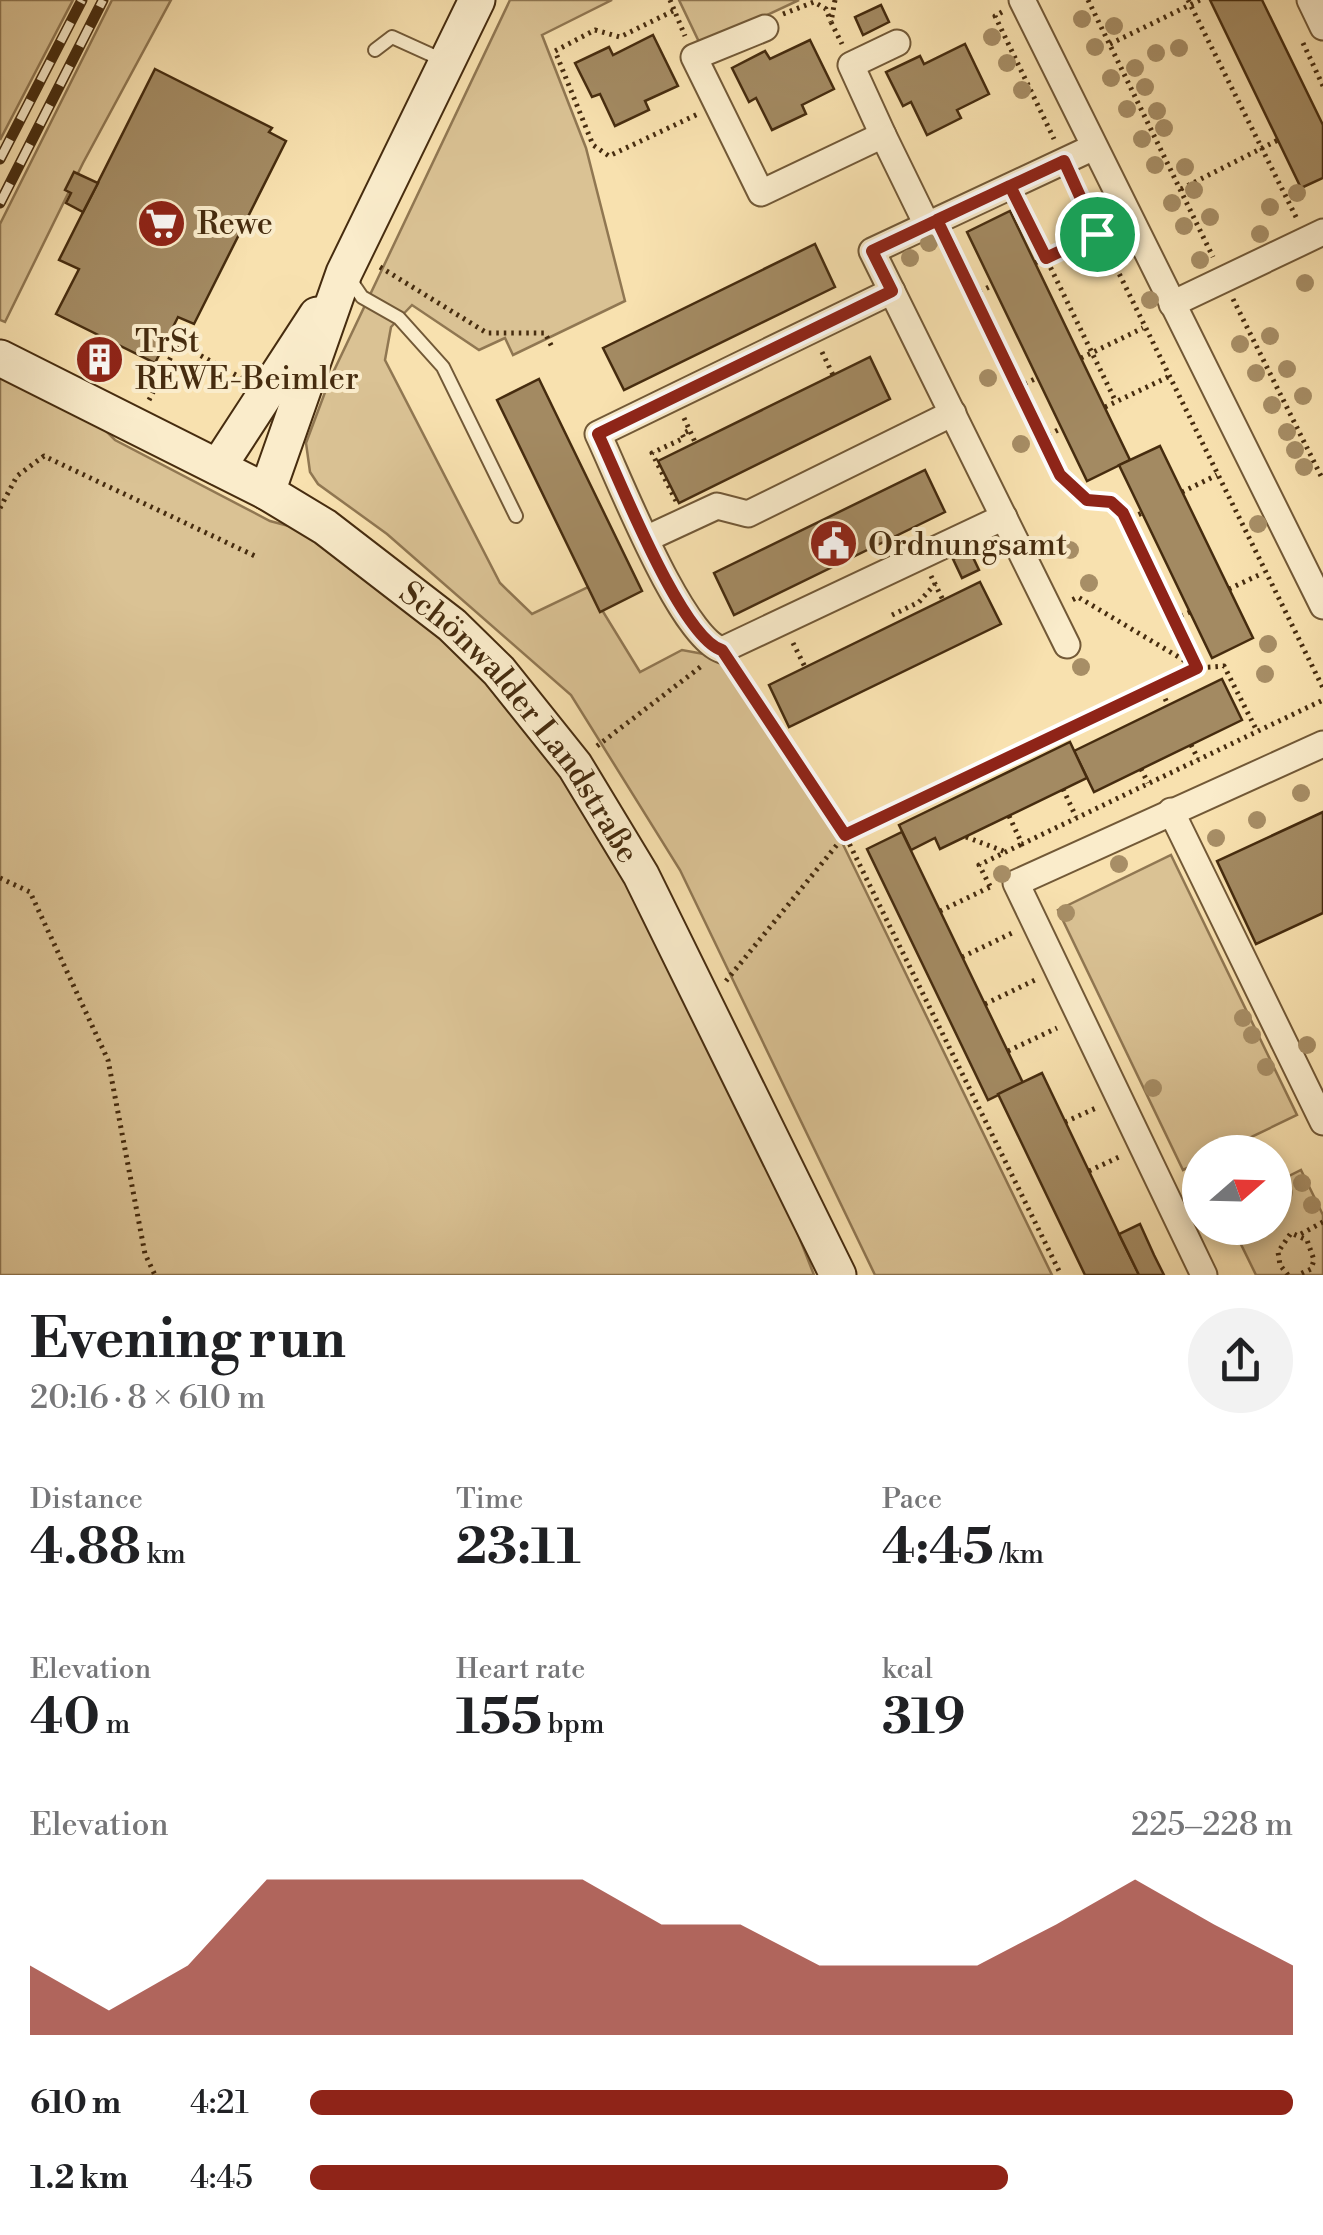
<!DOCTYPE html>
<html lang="en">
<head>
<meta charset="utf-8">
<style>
  body { margin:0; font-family:"Libre Bodoni",serif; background:#f2f2f2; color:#202124; height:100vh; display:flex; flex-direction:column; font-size:38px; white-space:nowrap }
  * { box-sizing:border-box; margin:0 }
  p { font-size:32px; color:#757577 }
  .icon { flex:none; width:55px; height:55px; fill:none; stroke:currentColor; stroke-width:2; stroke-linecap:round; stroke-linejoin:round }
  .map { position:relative; height:1275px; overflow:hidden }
  .details { display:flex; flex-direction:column; background:#fff; flex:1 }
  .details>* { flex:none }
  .needle { width:65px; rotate:70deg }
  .buttons { position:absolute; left:1182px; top:1135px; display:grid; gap:20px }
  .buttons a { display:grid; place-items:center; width:110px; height:110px; border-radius:50%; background:#fff; box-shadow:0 5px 15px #0003; font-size:50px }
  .pin { position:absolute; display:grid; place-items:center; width:85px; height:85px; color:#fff; margin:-42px; border:5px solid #fff; border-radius:50%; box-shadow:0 2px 10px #0007 }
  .round { display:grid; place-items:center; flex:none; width:105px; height:105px; border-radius:52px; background:#f2f2f2 }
  .summary { display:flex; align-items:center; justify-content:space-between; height:170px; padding:0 30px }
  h1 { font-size:55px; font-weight:700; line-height:75px }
  .figures { display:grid; grid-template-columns:repeat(3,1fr); gap:15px; height:170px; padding:10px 30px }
  .figures div { display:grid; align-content:center }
  .figures b { font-size:50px; font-weight:700 }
  .figures small { font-size:28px; font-weight:400 }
  .figures p { font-size:28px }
  .chart { height:280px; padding:20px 30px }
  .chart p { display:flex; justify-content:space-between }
  .chart svg { width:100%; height:180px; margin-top:10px; fill:#8f2418; opacity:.7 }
  ul { padding:0 30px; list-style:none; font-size:32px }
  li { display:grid; grid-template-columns:160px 120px 1fr; align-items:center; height:75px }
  li i { height:25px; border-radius:12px; background:#8f2418 }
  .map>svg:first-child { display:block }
  .green { fill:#dac294; stroke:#907752; stroke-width:2.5 }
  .building { fill:#a38a62; stroke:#462c0f; stroke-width:2.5 }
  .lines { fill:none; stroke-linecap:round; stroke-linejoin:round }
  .service-casing { stroke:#725937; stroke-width:16 }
  .minor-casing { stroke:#725937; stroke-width:29 }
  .secondary-casing { stroke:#462c0f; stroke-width:39 }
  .path { stroke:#462c0f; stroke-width:5; stroke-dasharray:2.5 5; stroke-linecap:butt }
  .service { stroke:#faeccb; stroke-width:12 }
  .minor { stroke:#faeccb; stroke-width:25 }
  .secondary { stroke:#faeccb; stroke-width:35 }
  .rail-casing { stroke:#462c0f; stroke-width:11 }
  .rail { stroke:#faeccb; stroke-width:8; stroke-dasharray:22; stroke-linecap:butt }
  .tree { fill:#a78e66 }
  .route-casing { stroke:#fff; stroke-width:20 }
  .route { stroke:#8f2418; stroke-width:12 }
  .labels { text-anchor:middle; stroke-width:8; stroke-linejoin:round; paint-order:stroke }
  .poi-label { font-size:32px; fill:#462c0f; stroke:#faeccb; text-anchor:start }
  .street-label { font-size:32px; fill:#462c0f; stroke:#faeccb }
</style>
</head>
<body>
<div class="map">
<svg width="1323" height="1275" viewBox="0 0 1323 1275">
  <rect width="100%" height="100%" fill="#f8e1af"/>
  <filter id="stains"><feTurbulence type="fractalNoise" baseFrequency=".002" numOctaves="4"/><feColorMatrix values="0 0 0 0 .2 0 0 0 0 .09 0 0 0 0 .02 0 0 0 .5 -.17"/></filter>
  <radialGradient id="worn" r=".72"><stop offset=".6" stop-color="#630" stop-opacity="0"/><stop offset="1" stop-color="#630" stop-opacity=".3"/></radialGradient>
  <g class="green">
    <path d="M0,0h73l-73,140z"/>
    <path d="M112,0h59l-88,163 -78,159 -5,-2v-96z"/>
    <path d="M510,0h102l-70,35 44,113 39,153 -112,54 -8,-17 -26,12 -67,-45 -21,22 -6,33 115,223 32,31 56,-27 52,85 42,-22 38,7 117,175 215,443h-177l-195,-405 -109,-175 -184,-161 -69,-50 -8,-12 -4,-29 24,-64z"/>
    <path d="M679,0h120l-98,46z"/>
    <path d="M0,370l101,56 14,14 155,81 30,8 70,48 125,110 65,85 64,101 156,315 34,87h-814z"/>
    <path d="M1171,855l126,260 -77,37h-20v10l-17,8 -125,-260z"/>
    <path d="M1301,1170l22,45v60h-67l-23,-47h42v-45z"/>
  </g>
  <g class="building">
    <path d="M1210,0h52l61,125v53l-22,10z"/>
    <path d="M881,5l8,17 -26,13 -8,-18z"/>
    <path d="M653,35l25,51 -33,15 4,9 -34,16 -15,-32 -8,3 -17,-34 34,-16 4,8z"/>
    <path d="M810,40l24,49 -32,16 4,9 -34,16 -16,-32 -7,4 -17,-34 33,-17 5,8z"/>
    <path d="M965,44l24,50 -32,16 4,8 -34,17 -16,-33 -8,4 -17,-34 34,-16 4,8z"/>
    <path d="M155,69l117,59 -3,4 17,9 -92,183 -16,-7 -23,46 -99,-49 23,-45 -20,-9z"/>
    <path d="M74,172l24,11 -15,29 -17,-9 5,-10 -6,-3z"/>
    <path d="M1010,211l120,249 -43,21 -120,-249z"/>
    <path d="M815,244l20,43 -211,103 -21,-42z"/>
    <path d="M870,357l20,42 -211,104 -21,-42z"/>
    <path d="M539,379l103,212 -42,21 -103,-212z"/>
    <path d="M1160,446l93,192 -41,20 -93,-193z"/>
    <path d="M925,470l20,42 -211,103 -20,-42z"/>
    <path d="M970,551l9,19 -17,8 -9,-19z"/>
    <path d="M980,582l21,42 -212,103 -20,-42z"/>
    <path d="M1222,679l20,41 -148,72 -20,-41z"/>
    <path d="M1070,742l17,36 -147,71 -5,-11 -24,12 -12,-25z"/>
    <path d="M1323,812v101l-67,31 -39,-83z"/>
    <path d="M902,832l121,251 -35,17 -121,-251z"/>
    <path d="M1042,1073l77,161 20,41h-54l-87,-181z"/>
    <path d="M1140,1224l14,31 10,20h-25l-20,-41z"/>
  </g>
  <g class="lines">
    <defs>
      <g id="service">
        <path d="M375,50l17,-13 53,24"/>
        <path d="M349,278l13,19 37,21 44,49 73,149"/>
      </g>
      <g id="minor">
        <path d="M1022,0l301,606"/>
        <path d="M1310,0l13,27"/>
        <path d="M765,28l-71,29 67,136 122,-58 44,90"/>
        <path d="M883,135l-32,-70 46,-22"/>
        <path d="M892,291l-294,143c21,44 83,204 124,216l282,-133"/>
        <path d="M1172,304l151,-72"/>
        <path d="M648,538l69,-32 31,8 205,-101"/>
        <path d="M1067,645l-195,-394 222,-104"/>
        <path d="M1171,811l152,311"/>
        <path d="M1204,1275l-188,-392 307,-139"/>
      </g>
      <g id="secondary">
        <path id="s1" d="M0,358l267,134 58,35 127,98 47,46 76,95 66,109 197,400"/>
        <path d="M218,467l99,-152"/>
        <path d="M267,492l77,-219 133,-273"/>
      </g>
    </defs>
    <use href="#service" class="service-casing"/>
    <use href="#minor" class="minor-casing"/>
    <use href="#secondary" class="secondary-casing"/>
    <g class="path">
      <path d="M670,0l15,36"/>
      <path d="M835,0l-4,22 11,22"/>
      <path d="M1088,0l125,257"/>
      <path d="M1188,0l110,221"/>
      <path d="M673,11l-53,26 -25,-7 -40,21 38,94 16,11 89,-42"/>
      <path d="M1002,12l-7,4 59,123"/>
      <path d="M783,14l31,-12 12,7 5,13"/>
      <path d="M1303,43l20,43"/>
      <path d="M1110,44l90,-44"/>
      <path d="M1073,180l250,508"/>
      <path d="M1181,189l97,-49"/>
      <path d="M1021,207l95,195"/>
      <path d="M948,243l112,232 27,25 24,2 12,11 74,155 27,-2 33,65"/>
      <path d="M1035,263l62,-30"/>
      <path d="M380,267l107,66h58l8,16"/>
      <path d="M973,295l20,-10"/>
      <path d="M1233,299l90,181"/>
      <path d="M822,352l11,23"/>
      <path d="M1081,358l62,-30"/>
      <path d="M1018,387l19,-9"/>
      <path d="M149,400l29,-57 65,36"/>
      <path d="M1105,407l63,-30"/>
      <path d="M684,418l11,24"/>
      <path d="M1042,438l20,-10"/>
      <path d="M1182,492l35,-17"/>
      <path d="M676,501l-24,-48 32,-15 -2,-4 8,-4"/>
      <path d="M0,508l17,-32 27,-20 211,100"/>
      <path d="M1125,521l17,-8"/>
      <path d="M931,576l12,24"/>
      <path d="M1229,589l34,-16"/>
      <path d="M892,615l27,-13 16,-18"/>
      <path d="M1174,619l16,-7"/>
      <path d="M793,643l12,24"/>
      <path d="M734,669l111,166 216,440"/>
      <path d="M1159,685l9,20"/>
      <path d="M1191,745l7,14"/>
      <path d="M597,746l106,-81"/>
      <path d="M1141,769l7,14"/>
      <path d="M1063,789l13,28"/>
      <path d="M1009,816l13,28 301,-144"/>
      <path d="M966,837l40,15"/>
      <path d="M0,878l30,14 78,168 37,194 10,21"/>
      <path d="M990,886l-11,-21 43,-21"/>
      <path d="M940,911l50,-24"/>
      <path d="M962,957l50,-24"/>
      <path d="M726,981l119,-146 352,-167 -119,-71 -6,3"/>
      <path d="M985,1004l50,-24"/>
      <path d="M1008,1051l49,-23"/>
      <path d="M1065,1122l31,-14"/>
      <path d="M1089,1171l30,-14"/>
      <path d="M1301,1234l22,-12"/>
      <path d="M1288,1275l-8,-10 -2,-13 13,-19 16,7 7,20 -3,9 -13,6"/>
    </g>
    <use href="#service" class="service"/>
    <use href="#minor" class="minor"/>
    <use href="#secondary" class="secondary"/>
    <defs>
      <g id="rail">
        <path d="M0,159l82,-159"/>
        <path d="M0,203l103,-203"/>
      </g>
    </defs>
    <use href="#rail" class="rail-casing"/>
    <use href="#rail" class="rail"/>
  </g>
  <g class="tree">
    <circle cx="1082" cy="19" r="9"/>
    <circle cx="1114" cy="26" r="9"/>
    <circle cx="992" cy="37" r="9"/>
    <circle cx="1095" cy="47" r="9"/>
    <circle cx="1179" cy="48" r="9"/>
    <circle cx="1156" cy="53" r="9"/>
    <circle cx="1007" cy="63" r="9"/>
    <circle cx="1135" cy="68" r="9"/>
    <circle cx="1111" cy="78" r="9"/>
    <circle cx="1145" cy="87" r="9"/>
    <circle cx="1022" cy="90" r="9"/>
    <circle cx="1127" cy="109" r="9"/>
    <circle cx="1157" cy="111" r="9"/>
    <circle cx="1164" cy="128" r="9"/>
    <circle cx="1142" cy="139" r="9"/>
    <circle cx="1155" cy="165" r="9"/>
    <circle cx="1185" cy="167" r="9"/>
    <circle cx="1194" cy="190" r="9"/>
    <circle cx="1297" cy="193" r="9"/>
    <circle cx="1172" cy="203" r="9"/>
    <circle cx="1270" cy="207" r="9"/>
    <circle cx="1210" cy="217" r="9"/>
    <circle cx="1184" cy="226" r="9"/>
    <circle cx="1260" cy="234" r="9"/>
    <circle cx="929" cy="243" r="9"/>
    <circle cx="1120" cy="243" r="9"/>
    <circle cx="910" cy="258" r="9"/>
    <circle cx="1200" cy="260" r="9"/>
    <circle cx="1305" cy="283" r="9"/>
    <circle cx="1150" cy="300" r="9"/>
    <circle cx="1270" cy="336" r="9"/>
    <circle cx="1240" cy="344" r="9"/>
    <circle cx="1287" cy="369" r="9"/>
    <circle cx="1256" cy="373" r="9"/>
    <circle cx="988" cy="378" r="9"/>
    <circle cx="1303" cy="396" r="9"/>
    <circle cx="1272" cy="405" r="9"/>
    <circle cx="1287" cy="432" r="9"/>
    <circle cx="1021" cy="444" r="9"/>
    <circle cx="1295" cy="450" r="9"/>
    <circle cx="1304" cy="467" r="9"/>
    <circle cx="1258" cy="524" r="9"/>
    <circle cx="1070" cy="550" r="9"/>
    <circle cx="1089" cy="583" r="9"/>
    <circle cx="1268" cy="644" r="9"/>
    <circle cx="1081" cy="667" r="9"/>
    <circle cx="1265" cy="674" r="9"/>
    <circle cx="1301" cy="793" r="9"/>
    <circle cx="1257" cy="820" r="9"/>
    <circle cx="1216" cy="838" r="9"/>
    <circle cx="1119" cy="864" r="9"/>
    <circle cx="1002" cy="874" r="9"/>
    <circle cx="1066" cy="913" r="9"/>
    <circle cx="1243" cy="1018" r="9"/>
    <circle cx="1252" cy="1035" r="9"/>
    <circle cx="1307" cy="1045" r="9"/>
    <circle cx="1266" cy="1067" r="9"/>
    <circle cx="1153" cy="1088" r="9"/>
    <circle cx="1302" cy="1183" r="9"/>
    <circle cx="1284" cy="1193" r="9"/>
    <circle cx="1312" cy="1205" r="9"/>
  </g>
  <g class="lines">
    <defs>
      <path id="route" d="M1097,234l-51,24 -36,-72 -138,65 20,40 -294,143c21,44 83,204 124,216l123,185 352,-167 -74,-155 -12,-11 -24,-2 -27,-25 -123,-255 127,-59 33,73"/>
    </defs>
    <use href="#route" class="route-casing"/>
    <use href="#route" class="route"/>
  </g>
  <defs>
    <symbol id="supermarket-disc" viewBox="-11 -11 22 22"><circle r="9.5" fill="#8f2418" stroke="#faeccb"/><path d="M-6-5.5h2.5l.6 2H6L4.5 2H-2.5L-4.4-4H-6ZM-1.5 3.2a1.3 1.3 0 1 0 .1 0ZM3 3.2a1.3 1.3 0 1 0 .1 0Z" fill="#fff"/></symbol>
    <symbol id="building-disc" viewBox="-11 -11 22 22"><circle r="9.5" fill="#8f2418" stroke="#faeccb"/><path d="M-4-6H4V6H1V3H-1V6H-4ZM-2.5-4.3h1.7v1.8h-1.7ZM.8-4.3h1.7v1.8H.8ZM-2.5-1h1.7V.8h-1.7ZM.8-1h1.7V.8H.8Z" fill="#fff"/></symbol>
    <symbol id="civic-disc" viewBox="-11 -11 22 22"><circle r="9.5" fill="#8f2418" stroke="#faeccb"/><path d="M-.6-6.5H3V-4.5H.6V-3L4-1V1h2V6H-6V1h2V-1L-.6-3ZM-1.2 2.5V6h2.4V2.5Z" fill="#fff"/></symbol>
  </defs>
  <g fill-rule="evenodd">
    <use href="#supermarket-disc" x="134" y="196" width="55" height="55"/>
    <use href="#building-disc" x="72" y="332" width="55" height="55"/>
    <use href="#civic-disc" x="806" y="516" width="55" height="55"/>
  </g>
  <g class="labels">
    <g class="poi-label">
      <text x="197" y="234">Rewe</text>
      <text x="135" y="352">TrSt<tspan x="135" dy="37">REWE-Beimler</tspan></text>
      <text x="868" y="555">Ordnungsamt</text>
    </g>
    <g class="street-label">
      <text dy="11" stroke="none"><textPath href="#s1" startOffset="645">Schönwalder Landstraße</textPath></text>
    </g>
  </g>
  <rect width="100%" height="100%" filter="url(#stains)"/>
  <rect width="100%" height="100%" fill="url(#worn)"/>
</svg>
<div class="buttons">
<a><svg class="needle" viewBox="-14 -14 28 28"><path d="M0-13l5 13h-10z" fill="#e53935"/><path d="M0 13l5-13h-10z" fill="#757577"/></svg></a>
</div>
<div class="pin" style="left:1097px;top:234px;background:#1e9e55"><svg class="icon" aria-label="arrive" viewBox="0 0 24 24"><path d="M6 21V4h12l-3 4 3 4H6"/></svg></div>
</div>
<section class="details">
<div class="summary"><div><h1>Evening run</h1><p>20:16 · 8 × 610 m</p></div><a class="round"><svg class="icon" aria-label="share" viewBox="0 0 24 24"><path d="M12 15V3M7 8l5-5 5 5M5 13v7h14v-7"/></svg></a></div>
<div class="figures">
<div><p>Distance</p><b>4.88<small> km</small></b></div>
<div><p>Time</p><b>23:11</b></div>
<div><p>Pace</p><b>4:45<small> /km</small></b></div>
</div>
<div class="figures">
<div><p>Elevation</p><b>40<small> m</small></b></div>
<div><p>Heart rate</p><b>155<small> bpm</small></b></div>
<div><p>kcal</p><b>319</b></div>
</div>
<div class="chart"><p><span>Elevation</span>225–228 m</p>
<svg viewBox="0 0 160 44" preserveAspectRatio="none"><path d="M0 44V27L10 38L20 27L30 6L40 6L50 6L60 6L70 6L80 17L90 17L100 27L110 27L120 27L130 17L140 6L150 17L160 27V44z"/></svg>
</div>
<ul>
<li><b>610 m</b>4:21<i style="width:100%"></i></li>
<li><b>1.2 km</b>4:45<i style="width:71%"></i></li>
</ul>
</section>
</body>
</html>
